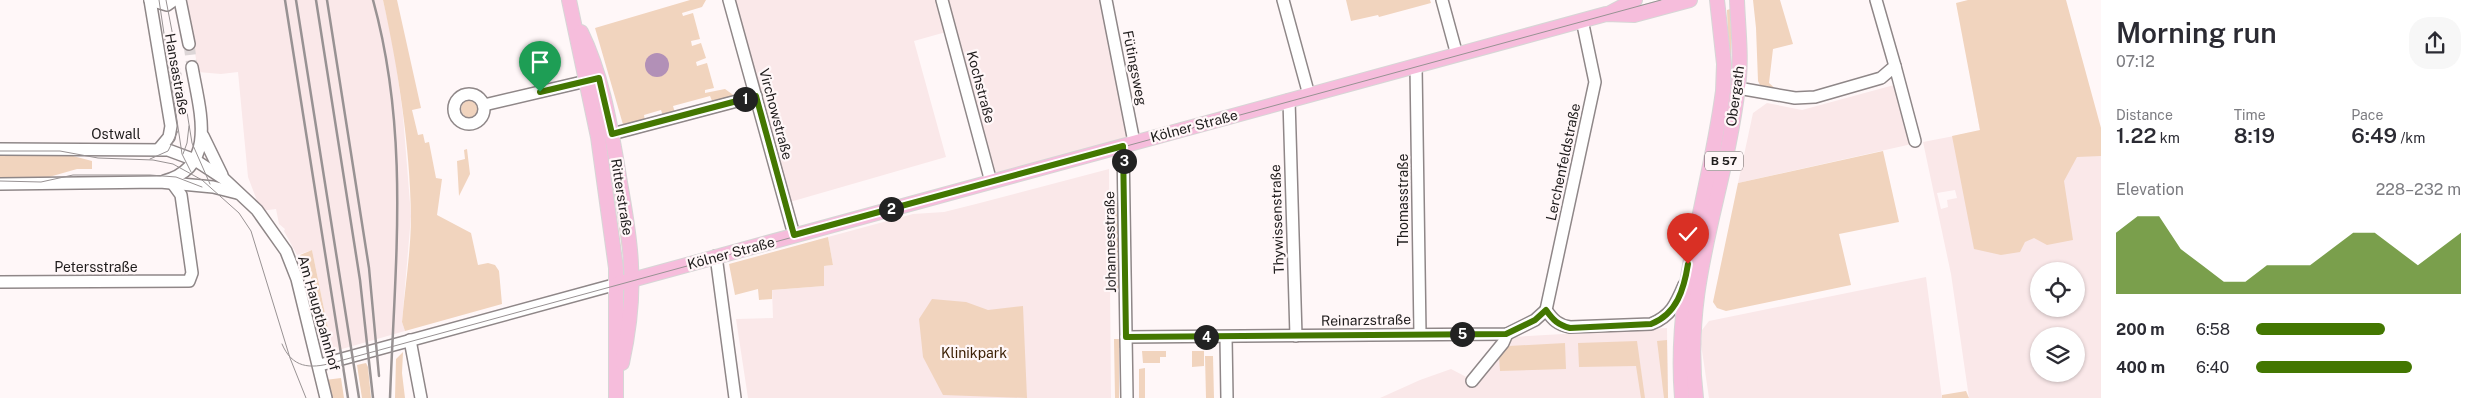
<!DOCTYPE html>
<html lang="en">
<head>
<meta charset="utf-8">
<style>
  body { margin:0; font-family:"Public Sans",sans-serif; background:#f7f7f7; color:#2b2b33; height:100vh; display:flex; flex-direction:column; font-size:19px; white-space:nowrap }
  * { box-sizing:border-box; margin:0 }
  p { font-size:16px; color:#7c7c81 }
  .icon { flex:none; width:28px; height:28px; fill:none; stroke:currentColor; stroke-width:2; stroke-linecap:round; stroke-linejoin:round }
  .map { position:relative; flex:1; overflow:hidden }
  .panel { display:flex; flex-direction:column; background:#fff; width:375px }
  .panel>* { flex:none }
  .buttons { position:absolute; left:2030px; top:262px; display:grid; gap:10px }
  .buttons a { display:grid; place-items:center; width:55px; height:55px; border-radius:50%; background:#fff; box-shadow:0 1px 4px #0004; font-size:25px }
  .pin { position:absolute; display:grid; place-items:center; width:42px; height:42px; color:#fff; margin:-51px -21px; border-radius:50% 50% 50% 0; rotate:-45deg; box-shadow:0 0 5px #0007 }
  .pin .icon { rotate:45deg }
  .km { position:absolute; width:25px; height:25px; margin:-12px; border-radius:50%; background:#222; color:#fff; font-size:14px; line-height:25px; text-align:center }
  .round { display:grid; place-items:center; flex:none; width:52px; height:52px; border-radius:20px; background:#f7f7f7 }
  .headline { display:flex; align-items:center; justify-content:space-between; height:85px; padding:0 15px }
  h1 { font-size:28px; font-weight:600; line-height:38px }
  .stats { display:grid; grid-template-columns:repeat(3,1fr); gap:8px; height:85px; padding:5px 15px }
  .stats div { display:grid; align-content:center }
  .stats b { font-size:21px; font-weight:600 }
  .stats small { font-size:14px; font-weight:400 }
  .stats p { font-size:14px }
  .chart { height:140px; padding:10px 15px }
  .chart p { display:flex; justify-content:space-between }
  .chart svg { width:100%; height:90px; margin-top:5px; fill:#437701; opacity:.7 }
  ul { padding:0 15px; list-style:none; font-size:16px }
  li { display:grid; grid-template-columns:80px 60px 1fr; align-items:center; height:38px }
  li i { height:12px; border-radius:6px; background:#437701 }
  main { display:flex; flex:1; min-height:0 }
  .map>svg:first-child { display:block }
  .built { fill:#fae8e9; fill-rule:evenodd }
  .green { fill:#f1d4be }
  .water { fill:#b290b7 }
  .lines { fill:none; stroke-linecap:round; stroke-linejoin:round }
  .minor-tunnel { stroke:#ddd6d7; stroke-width:11; stroke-dasharray:11 5.5; stroke-linecap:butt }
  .minor-casing { stroke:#8f8788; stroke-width:14 }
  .major-casing { stroke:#d7d6d6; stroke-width:16 }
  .minor { stroke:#fff; stroke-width:11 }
  .major { stroke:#f6bddc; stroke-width:14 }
  .tram { stroke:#989293; stroke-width:1 }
  .rail { stroke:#989293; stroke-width:2.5 }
  .route-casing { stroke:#fff; stroke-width:10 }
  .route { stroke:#437701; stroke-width:6 }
  .labels { text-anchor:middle; stroke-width:4.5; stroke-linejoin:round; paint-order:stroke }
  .shield { fill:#fff7f8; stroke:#625e5e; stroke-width:1 }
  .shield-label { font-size:12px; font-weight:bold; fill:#1f1c1c }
  .street-label { font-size:14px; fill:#1f1c1c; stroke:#fff7f8 }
  .park-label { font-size:14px; fill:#3e2207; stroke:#fff7f8 }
</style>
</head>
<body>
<main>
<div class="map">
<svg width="2101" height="398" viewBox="0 0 2101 398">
  <rect width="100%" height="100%" fill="#fff7f8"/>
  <g class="built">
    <path d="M187,0h196l11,48 9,68 8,100 -9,106 3,9 -70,20 -4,-8 -19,-93 -15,5 -13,-24 1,-2 -6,-5 -3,-15 -15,2 -13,-34 -10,-105 -17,2 -23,-2z"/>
    <path d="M726,0h376l26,139 -143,38 -39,-145 -32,9 32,116 -163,47z"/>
    <path d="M1894,85l18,59 -174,39 15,-70 14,-10 35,7z"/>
    <path d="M1975,102l126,26v270h-132l-18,-124 -28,-132 57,-11zM1955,190l2,8 -10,2 1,7 -7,2 -4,-16zM2039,271h37v38h-37zM2039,336h37v38h-37z"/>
    <path d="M1109,169l2,229h-363l-12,-79 37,-1 -1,-28 52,-4v-20l9,-1 -5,-28 85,-23 31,-2 32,-8z"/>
    <path d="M1926,277l16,121h-233l-8,-54 1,-14 7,-9z"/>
    <path d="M1667,328l1,70h-288l40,-18 31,-11 25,13 37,-45z"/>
  </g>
  <g class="green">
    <path d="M383,0h14l24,108 -9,2 6,25 5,-1 2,9 4,-1 7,36 6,1 -5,36 34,18 7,32 10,-2 7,2 4,6 3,33 -97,27 -3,-9c3,-35 9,-71 9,-107 -1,-69 -13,-147 -28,-215z"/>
    <path d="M690,0h16l-4,7 -20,6 1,3 10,-3 7,26 -9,2 1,5 9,-3 5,15 -10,4 1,4 10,-3 7,25 -9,2v3l20,-4 11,8 -23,6 -3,-7 -37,10 2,7 -12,3 -2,-6 -17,5 1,6 -21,7 -29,-100z"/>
    <path d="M1346,0h84l1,3 -52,14 -1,-2 -27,6z"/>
    <path d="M1753,0h27l13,44 -20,5 -4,34 8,7 -17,-5 -2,-4 -2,-53z"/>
    <path d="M1968,0h98l35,128v28l-24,1 -13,24 9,59 -26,5 -13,-7 -9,4 -5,10 -19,3 -27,-6 -22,-113 28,-6 -24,-127z"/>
    <path d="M1730,9c7,97 -18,179 -40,272l39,-217 -2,-54z"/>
    <circle cx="470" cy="109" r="9"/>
    <path d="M599,106l19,91 9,65 -3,1 -9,-65 -20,-91z"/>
    <path d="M467,149l3,25 -11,22 -2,-35 8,-2 -1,-9z"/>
    <path d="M1883,151l16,71 -60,12 12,51 -125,26 -9,-3 -4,-6 25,-119z"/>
    <path d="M0,153l69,2 23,6v8h-15l-35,10h-42z"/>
    <path d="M1113,203h5l2,84 -6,4z"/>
    <path d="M828,237l5,28 -9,1v20l-52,4v9l-13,1 -1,-11 -23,6 -6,-31z"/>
    <path d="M312,250l19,93 -5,-2 -20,-84 -5,1 -1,-3z"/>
    <path d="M932,299l34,3 22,8 35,-4 4,92 -84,-3 -20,-38 -4,-38z"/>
    <path d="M1114,339h8v8l-3,1v50h-4z"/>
    <path d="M1667,340l1,58h-4l-7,-57z"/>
    <path d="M1637,341l8,57h-4l-5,-32 -57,1 -1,-24z"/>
    <path d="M1565,343l1,26 -66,2 -1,-14 10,-11z"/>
    <path d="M1142,351h24v6h-6v6h-17z"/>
    <path d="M1192,351h12v15l-12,1z"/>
    <path d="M403,352l-1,21 3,25h-10l1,-39z"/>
    <path d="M1205,356h8l1,42h-8z"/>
    <path d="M366,363l2,4 3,31h-9l-5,-33z"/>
    <path d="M1145,368v30h-6v-29z"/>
    <path d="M341,378l3,20h-15l-4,-18z"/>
    <path d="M1966,391l3,7h-27v-3z"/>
  </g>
  <circle class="water" cx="657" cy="65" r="12"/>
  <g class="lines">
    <path class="minor-tunnel" d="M189,44l3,23"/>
    <defs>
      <g id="minor">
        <path d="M150,0l21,126 -2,11 -10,12"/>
        <path d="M150,0l17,5 7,-5"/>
        <path d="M180,0l9,44"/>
        <path d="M729,0l65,235"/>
        <path d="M942,0l49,182"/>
        <path d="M1106,0l28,142"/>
        <path d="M1283,0l26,95"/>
        <path d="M1442,0l15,55"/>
        <path d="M1416,66l4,268"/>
        <path d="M1895,66l20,75"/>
        <path d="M1738,88l57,10 20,-1 66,-19 14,-12 -19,-66"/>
        <circle cx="469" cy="109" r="15"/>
        <path d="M1289,100l7,236"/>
        <path d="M484,105l111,-26"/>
        <path d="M612,134l144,-38"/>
        <path d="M203,136l19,39"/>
        <path d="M1123,146l4,252"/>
        <path d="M0,149l168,1 27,10 29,19 33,31 29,41 11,28 29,119"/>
        <path d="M164,181c55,-14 35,-73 28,-114"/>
        <path d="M0,184l160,-2 53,5 24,6"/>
        <path d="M716,256l19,142"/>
        <path d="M0,282l189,-1 3,-8 -11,-78 -8,-11"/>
        <path d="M1546,310l49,-228 -13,-62"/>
        <path d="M1126,337l381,-3 28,-14 11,-10c7,10 12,15 24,17l81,-3c20,-8 25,-20 33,-39"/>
        <path d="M1226,337l1,61"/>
        <path d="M410,340l11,58"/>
        <path d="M320,365l297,-81"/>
        <path d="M1472,381l31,-38 4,-9"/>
      </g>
      <g id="major">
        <path d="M569,0l29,137 18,131v130"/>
        <path d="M1610,13l25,-13"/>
        <path d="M581,32c20,41 28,86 36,132 5,33 13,68 14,101 2,33 -2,66 -9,98"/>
        <path d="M617,284l989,-270 28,1 56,-15"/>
        <path d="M1682,398c-9,-109 27,-201 41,-307l1,-27 -7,-64"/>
        <path d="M1696,398c-14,-115 29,-201 42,-311 4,-29 0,-58 -1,-87"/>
      </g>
    </defs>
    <use href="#minor" class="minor-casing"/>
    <use href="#major" class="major-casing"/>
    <use href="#minor" class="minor"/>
    <use href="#major" class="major"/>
    <g class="tram">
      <path d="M159,0l23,154 9,18"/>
      <path d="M166,0l10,52"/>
      <path d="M180,69l12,74 18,41"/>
      <path d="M0,151h60l38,7 55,2 20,4 29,16 37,33 12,18 39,127 16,40"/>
      <path d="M183,154l4,-11 2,-17"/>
      <path d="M150,159l18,-8 10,-20"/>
      <path d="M0,181l41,1 32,-7h77l26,2 26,10"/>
      <path d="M282,344c10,24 28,25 50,19l1329,-363"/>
    </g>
    <g class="rail">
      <path d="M285,0l63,398"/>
      <path d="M296,0l63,398"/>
      <path d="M316,0l44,280 13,118"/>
      <path d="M327,0l42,268 10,108"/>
      <path d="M373,0c37,134 22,262 17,398"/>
    </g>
  </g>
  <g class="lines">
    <defs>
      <path id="route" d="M540,92l59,-14 13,56 144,-38 38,139 329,-89 3,191 380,-3 29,-14 11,-10c7,10 12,15 24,18l81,-4c26,-10 33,-35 37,-60"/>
    </defs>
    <use href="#route" class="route-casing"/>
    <use href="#route" class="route"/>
  </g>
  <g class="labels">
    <rect class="shield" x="1705" y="151.5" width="38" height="19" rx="4"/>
    <g class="shield-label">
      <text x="1724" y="165">B 57</text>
    </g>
    <g class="street-label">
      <text transform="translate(1135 68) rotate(79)" y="5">Fütingsweg</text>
      <text transform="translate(177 74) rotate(80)" y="5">Hansastraße</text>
      <text transform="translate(981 87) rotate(75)" y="5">Kochstraße</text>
      <text transform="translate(1735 96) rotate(-82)" y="5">Obergath</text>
      <text transform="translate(776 114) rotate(75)" y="5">Virchowstraße</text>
      <text transform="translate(1194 126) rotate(-15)" y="5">Kölner Straße</text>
      <text x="116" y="139">Ostwall</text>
      <text transform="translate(1563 162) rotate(-78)" y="5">Lerchenfeldstraße</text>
      <text transform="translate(622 197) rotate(81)" y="5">Ritterstraße</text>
      <text transform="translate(1403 200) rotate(-90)" y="5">Thomasstraße</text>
      <text transform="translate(1277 219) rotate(-92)" y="5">Thywissenstraße</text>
      <text transform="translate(1110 242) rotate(-91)" y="5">Johannesstraße</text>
      <text transform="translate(731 253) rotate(-15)" y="5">Kölner Straße</text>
      <text x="96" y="272">Petersstraße</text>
      <text transform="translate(319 313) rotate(74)" y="5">Am Hauptbahnhof</text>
      <text transform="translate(1366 320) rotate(-1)" y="5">Reinarzstraße</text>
    </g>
    <g class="park-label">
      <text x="974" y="358">Klinikpark</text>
    </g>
  </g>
</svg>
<div class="buttons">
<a><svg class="icon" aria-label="locate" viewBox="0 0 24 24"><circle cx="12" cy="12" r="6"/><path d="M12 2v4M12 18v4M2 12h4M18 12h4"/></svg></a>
<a><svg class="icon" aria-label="layers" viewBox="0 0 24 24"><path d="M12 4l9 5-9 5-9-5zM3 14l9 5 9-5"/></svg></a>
</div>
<div class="pin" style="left:540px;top:92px;background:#1e9e55"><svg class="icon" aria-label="arrive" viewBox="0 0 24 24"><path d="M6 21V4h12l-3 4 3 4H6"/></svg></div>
<div class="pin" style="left:1688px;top:264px;background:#d93025"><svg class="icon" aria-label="check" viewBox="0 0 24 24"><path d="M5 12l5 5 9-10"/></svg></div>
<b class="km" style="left:745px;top:99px">1</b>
<b class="km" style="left:891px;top:209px">2</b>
<b class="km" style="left:1124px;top:161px">3</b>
<b class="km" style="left:1206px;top:337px">4</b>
<b class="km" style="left:1462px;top:334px">5</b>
</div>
<section class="panel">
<div class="headline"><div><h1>Morning run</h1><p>07:12</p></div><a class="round"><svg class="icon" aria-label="share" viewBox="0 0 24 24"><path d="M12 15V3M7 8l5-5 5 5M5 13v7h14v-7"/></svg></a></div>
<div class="stats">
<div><p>Distance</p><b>1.22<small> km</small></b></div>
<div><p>Time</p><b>8:19</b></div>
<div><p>Pace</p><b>6:49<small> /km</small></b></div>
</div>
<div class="chart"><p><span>Elevation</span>228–232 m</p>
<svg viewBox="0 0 160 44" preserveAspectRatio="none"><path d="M0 44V14L10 6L20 6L30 22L40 30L50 38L60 38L70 30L80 30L90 30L100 22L110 14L120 14L130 22L140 30L150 22L160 14V44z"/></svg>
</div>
<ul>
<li><b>200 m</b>6:58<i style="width:63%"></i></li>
<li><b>400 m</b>6:40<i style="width:76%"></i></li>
</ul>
</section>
</main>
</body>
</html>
